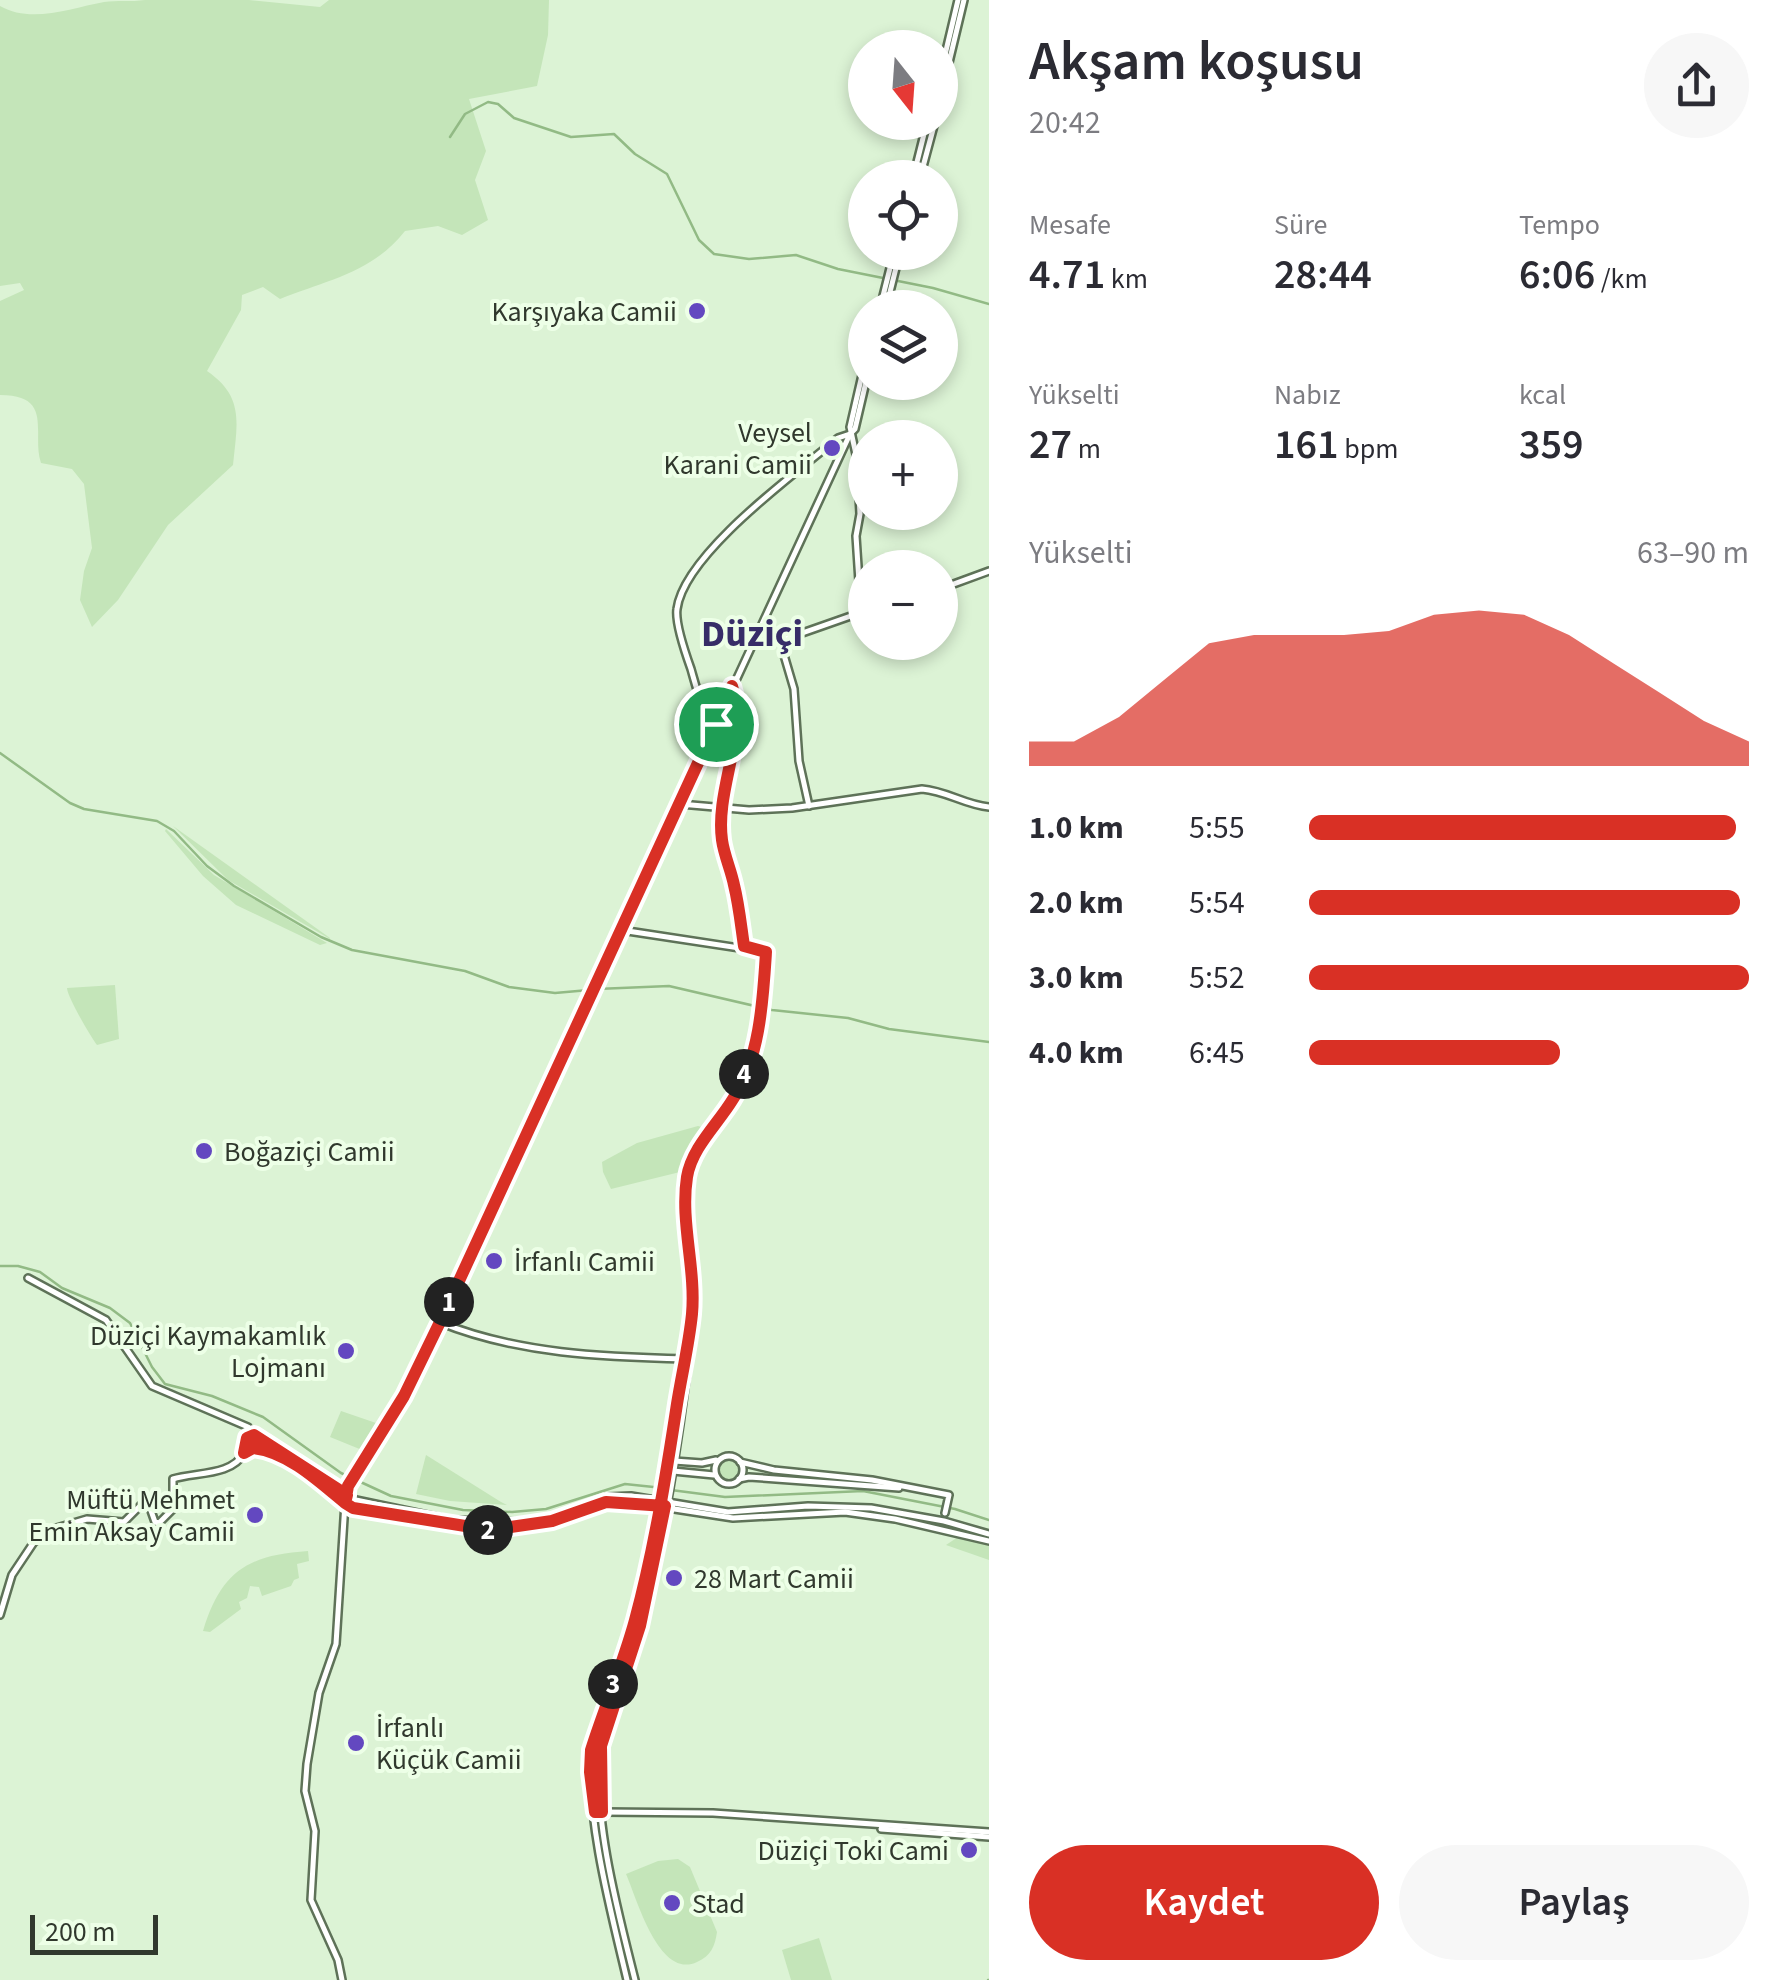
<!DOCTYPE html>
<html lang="tr">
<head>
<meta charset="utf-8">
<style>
  body { margin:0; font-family:"Source Sans 3",sans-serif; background:#f7f7f7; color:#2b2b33; height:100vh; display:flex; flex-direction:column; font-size:38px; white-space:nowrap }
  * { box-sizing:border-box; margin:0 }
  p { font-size:32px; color:#7c7c81 }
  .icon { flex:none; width:55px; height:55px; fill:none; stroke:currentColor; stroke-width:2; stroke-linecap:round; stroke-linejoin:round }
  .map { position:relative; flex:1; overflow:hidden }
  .drawer { display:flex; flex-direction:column; background:#fff; width:800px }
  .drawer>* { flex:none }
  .needle { width:65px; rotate:163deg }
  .buttons { position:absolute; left:848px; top:30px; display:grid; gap:20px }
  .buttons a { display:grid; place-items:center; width:110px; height:110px; border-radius:50%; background:#fff; box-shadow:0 5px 15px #0003; font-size:50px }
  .scale { position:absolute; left:30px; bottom:25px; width:128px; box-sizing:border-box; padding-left:10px; border:5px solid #30382d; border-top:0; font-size:28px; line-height:35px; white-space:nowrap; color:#30382d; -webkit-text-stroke:8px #edffe7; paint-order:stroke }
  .pin { position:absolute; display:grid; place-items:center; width:85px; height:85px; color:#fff; margin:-42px; border:5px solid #fff; border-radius:50%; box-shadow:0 2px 10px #0007 }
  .km { position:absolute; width:50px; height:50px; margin:-25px; border-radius:50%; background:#222; color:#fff; font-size:28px; line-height:50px; text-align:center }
  .round { display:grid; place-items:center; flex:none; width:105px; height:105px; border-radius:52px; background:#f7f7f7 }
  .overview { display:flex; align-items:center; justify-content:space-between; height:170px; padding:0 40px }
  h1 { font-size:55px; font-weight:600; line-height:75px }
  .stats { display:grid; grid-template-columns:repeat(3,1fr); gap:15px; height:170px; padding:10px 40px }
  .stats div { display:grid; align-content:center }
  .stats b { font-size:42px; font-weight:600 }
  .stats small { font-size:28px; font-weight:400 }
  .stats p { font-size:28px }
  .chart { height:280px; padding:20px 40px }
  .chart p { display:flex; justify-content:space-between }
  .chart svg { width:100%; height:180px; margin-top:10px; fill:#d93025; opacity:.7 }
  .cta { display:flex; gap:20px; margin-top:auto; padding:20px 40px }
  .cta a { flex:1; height:115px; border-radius:60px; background:#d93025; color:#fff; font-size:40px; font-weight:600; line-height:115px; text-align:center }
  .cta a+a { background:#f7f7f7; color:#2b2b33 }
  ul { padding:0 40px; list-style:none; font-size:32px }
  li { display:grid; grid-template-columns:160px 120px 1fr; align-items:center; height:75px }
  li i { height:25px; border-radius:12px; background:#d93025 }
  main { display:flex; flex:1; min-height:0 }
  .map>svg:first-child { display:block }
  .green { fill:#c4e5b9 }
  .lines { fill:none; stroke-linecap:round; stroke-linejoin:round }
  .stream { stroke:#92ba85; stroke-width:2.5 }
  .secondary-casing { stroke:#5e7258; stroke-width:10 }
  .secondary { stroke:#fff; stroke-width:5 }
  .route-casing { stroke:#fff; stroke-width:20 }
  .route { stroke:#d93025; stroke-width:12 }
  .poi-dot { fill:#6348c0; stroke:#edffe7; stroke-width:4 }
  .labels { text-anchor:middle; stroke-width:8; stroke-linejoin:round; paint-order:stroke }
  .poi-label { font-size:28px; fill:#30382d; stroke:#edffe7; text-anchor:end }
  .district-label { font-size:38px; font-weight:bold; fill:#372d68; stroke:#edffe7 }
</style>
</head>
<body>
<main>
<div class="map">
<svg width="989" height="1980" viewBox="0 0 989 1980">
  <rect width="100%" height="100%" fill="#dcf3d5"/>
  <g class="green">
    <path d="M145,0h104l71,7 9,-7h220l-1,35 -11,51 -68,13 17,52 -11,29 13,40 -26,15 -24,-9 -33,5c-33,42 -78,49 -125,68l-17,-12 -21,8 -1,15 -34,61c38,26 30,53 26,94l-65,60 -50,75 -26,27 -12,-27 4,-29 8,-23 -8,-64 -12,-15 -31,-6c-10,-29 14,-68 -41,-68v-94l24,-11 -4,-7 -20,3v-280c31,18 71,2 104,-4 13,-2 27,0 41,-2z"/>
    <path d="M173,826l157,112v1l-102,-59z"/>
    <path d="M166,829l48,46 113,68 -7,2 -84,-40 -33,-29 -38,-45z"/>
    <path d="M115,985l4,54 -22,6c-7,-9 -30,-49 -30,-57z"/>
    <path d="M698,1126l7,2 -25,44 -69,17 -8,-17 -1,-10 35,-19z"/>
    <path d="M341,1411l35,12 -14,27 -32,-13z"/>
    <path d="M426,1455l75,47 6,3 -57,-4 -34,-7z"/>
    <circle cx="728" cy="1470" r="11"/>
    <path d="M958,1537l31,7v16l-43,-15z"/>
    <path d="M308,1551l1,10 -12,3 2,14 -5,2 -3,6 -29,10 -3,-9 -9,-1 -3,12 -8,4 2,7 -31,23 -7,-1c18,-59 44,-76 105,-80z"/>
    <path d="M678,1859l12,8 27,65c-2,14 -6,24 -20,30 -38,18 -60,-63 -71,-88l32,-13z"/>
    <path d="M819,1938l13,42h-41l-9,-30z"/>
  </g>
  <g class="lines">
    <g class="stream">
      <path d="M450,137l15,-23 23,-12 10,2 16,14 57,19 43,-3 21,20 32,20 32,66 15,14 35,5 47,-4 42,14 95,19 56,16"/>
      <path d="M0,753l70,50 14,6 73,12 17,10 33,35 27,20 87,51 31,13 113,21 44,16 46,6 34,-3"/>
      <path d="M597,989l72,-3 103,24 76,8 41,11 100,13"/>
      <path d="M0,1266h18l22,6 22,16 48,20 20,15 22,44 13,17 47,12 51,21 78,56 50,23 72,14 49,2 34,-3 79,-25 38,4"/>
      <path d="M671,1490l54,7 138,-6 92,18 34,11"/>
      <path d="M988,1980h1"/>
    </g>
    <defs>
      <g id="secondary">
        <path d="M940,76l18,-76"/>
        <path d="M940,100l24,-100"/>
        <path d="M913,178l14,-56"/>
        <path d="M920,178l15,-56"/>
        <path d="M880,308l14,-56"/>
        <path d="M886,308l14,-56"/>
        <path d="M940,589l49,-18"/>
        <path d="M861,612l-5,-76 4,-22 -3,-55 -7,-32 15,-65"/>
        <path d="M757,633l31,5 77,-27"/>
        <path d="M788,638l-4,17 10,34 5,72 10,45"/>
        <path d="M733,689c14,44 -16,101 -12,149 2,15 10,31 13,46 5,20 7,42 10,63"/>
        <path d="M716,724c-15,-15 -19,-34 -25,-55 -5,-14 -16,-47 -14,-60 7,-55 119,-136 161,-171l12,-4"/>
        <path d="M680,804l69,6 43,-2 130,-19c25,2 43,16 67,18"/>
        <path d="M621,930l145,22c-3,48 -6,105 -32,147 -16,25 -42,47 -47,77 -6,33 6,65 6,98 1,37 -3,77 -8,113 -10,80 -24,161 -45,239 -10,38 -34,86 -39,122 -10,65 18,168 34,232"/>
        <path d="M28,1278l78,42 46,66 96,41"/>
        <path d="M439,1322c79,32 164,35 248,37"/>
        <circle cx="252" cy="1441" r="6"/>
        <path d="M258,1438l98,62 95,20 64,2 37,-5 55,-20 24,-1 97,16 80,-6 63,2 73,13 45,13"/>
        <path d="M246,1442l-2,11 9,-5 20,5 37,21 43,34 122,22 77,-9 64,-21 117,18 112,-6 50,7 94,22"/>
        <circle cx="729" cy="1470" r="14"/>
        <path d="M674,1461l28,2 14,-3"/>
        <path d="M740,1462l34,8 98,10 77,15 -4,18"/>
        <path d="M673,1471l41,4"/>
        <path d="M739,1479l10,-2 150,11"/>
        <path d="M0,1615l12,-40 22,-33 19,-13 34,-10 37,3 19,-19 6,2 6,17 4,1 14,-14v-30c22,-7 59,-3 71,-26"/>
        <path d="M603,1812l110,1 276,19"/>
        <path d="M881,1829l108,8"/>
        <path d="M342,1980l-4,-20 -27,-60 4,-69 -10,-40 2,-27 12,-71 17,-49 9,-141 3,-17 56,-90 35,-74 411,-888 5,-5 11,-47"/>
        <path d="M627,1980c-16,-68 -41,-161 -36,-230l44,-130 31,-145 20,-113"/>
      </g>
    </defs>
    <use href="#secondary" class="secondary-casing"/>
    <use href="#secondary" class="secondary"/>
  </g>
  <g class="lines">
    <defs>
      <path id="route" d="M716,724l-276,598 -36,74 -56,90 -3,17c-25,-21 -58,-52 -92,-55l-9,5 3,-15 7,-3 93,60 -2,8 8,5 137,22 62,-9 54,-19 59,4 -25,120 -39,120 1,66h-7l-5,-40 1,-22c14,-44 32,-86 44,-130 19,-70 31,-144 42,-216 5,-31 12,-60 15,-90 4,-46 -12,-92 -5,-137 5,-30 31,-53 46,-78 27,-41 30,-99 33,-147l-22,-6c-3,-20 -5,-41 -10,-61 -3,-15 -10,-30 -12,-45 -7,-51 26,-105 10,-154l-16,38"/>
    </defs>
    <use href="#route" class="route-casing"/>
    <use href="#route" class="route"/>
  </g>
  <g class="poi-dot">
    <circle cx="697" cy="311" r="10"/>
    <circle cx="832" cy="448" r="10"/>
    <circle cx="204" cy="1151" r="10"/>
    <circle cx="494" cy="1261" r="10"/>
    <circle cx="346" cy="1351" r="10"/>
    <circle cx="255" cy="1515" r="10"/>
    <circle cx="674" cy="1578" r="10"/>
    <circle cx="356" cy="1743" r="10"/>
    <circle cx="969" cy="1850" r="10"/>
    <circle cx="672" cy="1903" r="10"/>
  </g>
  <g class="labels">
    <g class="poi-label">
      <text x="677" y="321">Karşıyaka Camii</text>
      <text x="812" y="442">Veysel<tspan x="812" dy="32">Karani Camii</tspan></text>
      <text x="224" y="1161" text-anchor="start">Boğaziçi Camii</text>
      <text x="514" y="1271" text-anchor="start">İrfanlı Camii</text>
      <text x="326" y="1345">Düziçi Kaymakamlık<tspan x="326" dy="32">Lojmanı</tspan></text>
      <text x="235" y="1509">Müftü Mehmet<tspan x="235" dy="32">Emin Aksay Camii</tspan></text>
      <text x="694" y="1588" text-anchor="start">28 Mart Camii</text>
      <text x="376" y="1737" text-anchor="start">İrfanlı<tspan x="376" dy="32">Küçük Camii</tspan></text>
      <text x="949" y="1860">Düziçi Toki Cami</text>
      <text x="692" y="1913" text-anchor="start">Stad</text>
    </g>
    <g class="district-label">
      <text x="752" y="646">Düziçi</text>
    </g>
  </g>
</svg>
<div class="buttons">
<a><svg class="needle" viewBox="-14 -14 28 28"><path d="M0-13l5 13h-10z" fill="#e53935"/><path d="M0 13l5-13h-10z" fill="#7c7c81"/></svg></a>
<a><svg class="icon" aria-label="locate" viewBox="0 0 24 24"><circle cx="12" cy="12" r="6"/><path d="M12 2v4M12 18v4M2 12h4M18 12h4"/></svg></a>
<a><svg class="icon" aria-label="layers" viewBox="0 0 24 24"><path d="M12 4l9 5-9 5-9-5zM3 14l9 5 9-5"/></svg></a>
<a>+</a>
<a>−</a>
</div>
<div class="scale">200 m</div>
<div class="pin" style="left:716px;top:724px;background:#1e9e55"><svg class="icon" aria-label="arrive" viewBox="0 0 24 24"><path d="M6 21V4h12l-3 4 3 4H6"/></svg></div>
<b class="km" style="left:449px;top:1302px">1</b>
<b class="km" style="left:488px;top:1530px">2</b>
<b class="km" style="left:613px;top:1684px">3</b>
<b class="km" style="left:744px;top:1074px">4</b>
</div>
<section class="drawer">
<div class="overview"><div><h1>Akşam koşusu</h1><p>20:42</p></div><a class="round"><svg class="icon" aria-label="share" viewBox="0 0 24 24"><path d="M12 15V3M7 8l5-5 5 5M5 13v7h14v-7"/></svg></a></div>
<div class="stats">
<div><p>Mesafe</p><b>4.71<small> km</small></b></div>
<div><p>Süre</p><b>28:44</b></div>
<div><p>Tempo</p><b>6:06<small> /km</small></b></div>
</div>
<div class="stats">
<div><p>Yükselti</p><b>27<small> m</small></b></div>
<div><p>Nabız</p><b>161<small> bpm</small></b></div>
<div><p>kcal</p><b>359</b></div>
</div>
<div class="chart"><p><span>Yükselti</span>63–90 m</p>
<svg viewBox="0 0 160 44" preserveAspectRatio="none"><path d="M0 44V38L10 38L20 32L30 23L40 14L50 12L60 12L70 12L80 11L90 7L100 6L110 7L120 12L130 19L140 26L150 33L160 38V44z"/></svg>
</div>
<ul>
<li><b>1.0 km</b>5:55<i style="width:97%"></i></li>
<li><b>2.0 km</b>5:54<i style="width:98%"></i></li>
<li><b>3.0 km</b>5:52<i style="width:100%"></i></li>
<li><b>4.0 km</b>6:45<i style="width:57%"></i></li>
</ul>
<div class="cta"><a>Kaydet</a><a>Paylaş</a></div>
</section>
</main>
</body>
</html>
